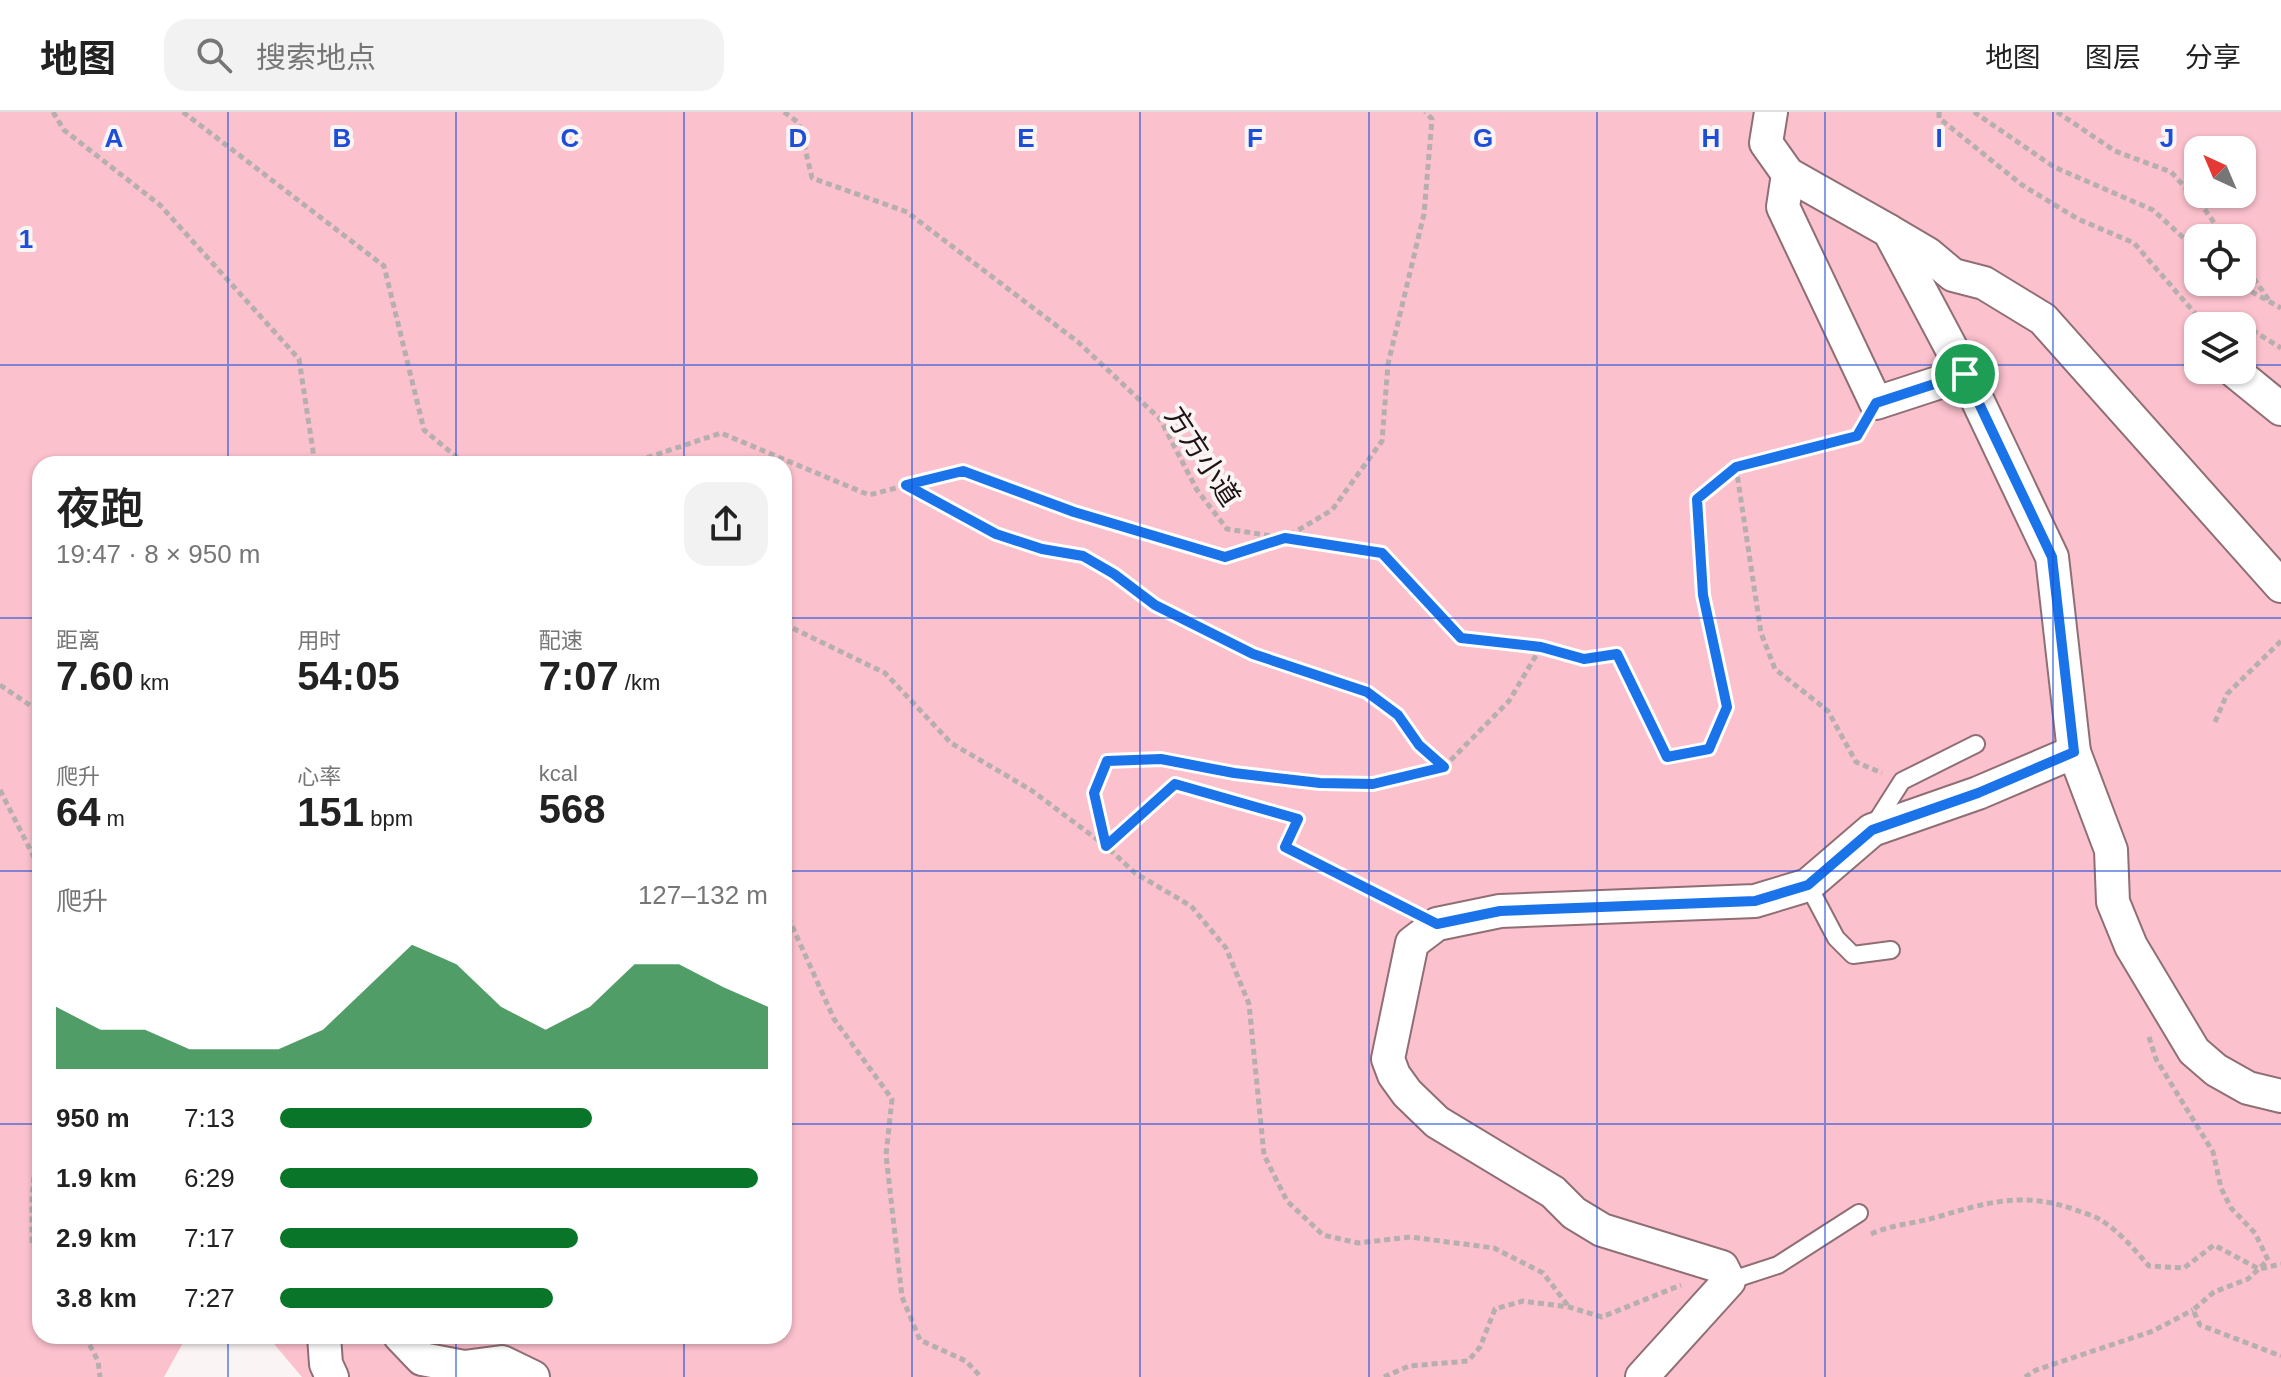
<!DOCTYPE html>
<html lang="zh">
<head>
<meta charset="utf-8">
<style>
  body { margin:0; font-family:Helvetica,"Noto Sans SC",sans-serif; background:#f2f2f2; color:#222; height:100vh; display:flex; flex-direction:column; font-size:30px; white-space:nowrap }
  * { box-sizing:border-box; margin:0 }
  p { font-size:26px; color:#767676 }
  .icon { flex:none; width:44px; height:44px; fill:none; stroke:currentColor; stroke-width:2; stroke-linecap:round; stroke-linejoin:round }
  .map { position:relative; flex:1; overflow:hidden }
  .panel { position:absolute; left:32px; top:344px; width:760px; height:888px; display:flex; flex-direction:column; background:#fff; border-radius:24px; box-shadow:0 2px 6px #0004 }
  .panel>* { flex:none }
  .needle { width:52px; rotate:316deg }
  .fabs { position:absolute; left:2184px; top:24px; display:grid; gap:16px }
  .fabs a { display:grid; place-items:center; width:72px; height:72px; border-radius:16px; background:#fff; box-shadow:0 2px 6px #0004; font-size:40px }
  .pin { position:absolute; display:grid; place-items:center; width:68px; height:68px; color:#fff; margin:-34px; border:4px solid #fff; border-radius:50%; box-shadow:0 2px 8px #0007 }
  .round { display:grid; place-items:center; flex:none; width:84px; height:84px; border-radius:24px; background:#f2f2f2 }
  .overview { display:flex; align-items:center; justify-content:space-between; height:136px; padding:0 24px }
  h1 { font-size:44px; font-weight:600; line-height:60px }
  .metrics { display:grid; grid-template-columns:repeat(3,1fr); gap:12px; height:136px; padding:8px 24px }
  .metrics div { display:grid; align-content:center }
  .metrics b { font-size:40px; font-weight:600 }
  .metrics small { font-size:22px; font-weight:400 }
  .metrics p { font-size:22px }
  .chart { height:224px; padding:16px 24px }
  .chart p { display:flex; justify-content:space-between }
  .chart svg { width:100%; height:144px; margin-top:8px; fill:#087528; opacity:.7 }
  ul { padding:0 24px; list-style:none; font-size:26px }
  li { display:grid; grid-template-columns:128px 96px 1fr; align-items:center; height:60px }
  li i { height:20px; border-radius:10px; background:#087528 }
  header { display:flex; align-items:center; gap:48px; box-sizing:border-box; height:112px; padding:0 40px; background:#fff; border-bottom:2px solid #e0e0e0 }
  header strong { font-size:38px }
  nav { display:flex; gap:44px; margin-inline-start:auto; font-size:28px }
  .search { width:560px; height:72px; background:#f2f2f2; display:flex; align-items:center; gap:20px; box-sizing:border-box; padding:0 28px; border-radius:24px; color:#767676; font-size:30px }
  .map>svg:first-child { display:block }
  .green { fill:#fbc1cd; fill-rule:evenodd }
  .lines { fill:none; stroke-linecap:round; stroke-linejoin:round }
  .lane-casing { stroke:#8f6f75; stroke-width:20 }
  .street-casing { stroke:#8f6f75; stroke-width:36 }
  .path { stroke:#b7aeb0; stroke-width:5; stroke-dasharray:6 4; stroke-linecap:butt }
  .lane { stroke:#fff; stroke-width:16 }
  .street { stroke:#fff; stroke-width:32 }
  .route-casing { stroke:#fff; stroke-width:16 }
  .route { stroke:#1a73e8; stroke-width:10 }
  .grid { fill:none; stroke:#1d4ed8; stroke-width:2; stroke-opacity:0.55 }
  .labels { text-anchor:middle; stroke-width:8; stroke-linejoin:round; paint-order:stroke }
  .street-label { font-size:28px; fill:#201316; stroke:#fbf4f5 }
  .grid-label { font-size:26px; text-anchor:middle; font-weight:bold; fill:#1d4ed8; stroke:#fbf4f5; stroke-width:8; stroke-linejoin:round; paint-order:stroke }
</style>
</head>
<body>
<header>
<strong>地图</strong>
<div class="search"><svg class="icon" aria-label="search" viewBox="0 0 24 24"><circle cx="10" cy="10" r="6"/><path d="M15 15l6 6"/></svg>搜索地点</div>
<nav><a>地图</a><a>图层</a><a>分享</a></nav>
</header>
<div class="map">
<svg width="2281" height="1265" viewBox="0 0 2281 1265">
  <rect width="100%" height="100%" fill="#fbf4f5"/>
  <path class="green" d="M0,0h2281v1265h-1979l-33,-39 -85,3 -20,36h-164zM2198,38h44v44h-44zM2198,126h44v44h-44zM2198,214h44v44h-44zM40,352h744v872h-744z"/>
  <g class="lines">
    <defs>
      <g id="lane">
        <path d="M1874,713l28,-44 74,-37"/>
        <path d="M1808,773l28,53 17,17 38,-5"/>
        <path d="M1729,1169l49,-16 81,-52"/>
      </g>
      <g id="street">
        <path d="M1771,0l-5,31 22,31 101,57 76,143 87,183 22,195"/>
        <path d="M1788,62l-5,33 93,196 89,-29"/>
        <path d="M1889,119l39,23 25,21 31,8 59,36 238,267"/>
        <path d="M2233,258l48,39"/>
        <path d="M324,1224l2,28 6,13"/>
        <path d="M400,1224l22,23 42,8 38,-5 31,15"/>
        <path d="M1642,1265l87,-96 -7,-14 -120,-37 -28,-17 -21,-21 -116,-70 -30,-29 -13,-18 -6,-16 24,-116 25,-19 63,-13 255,-10 53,-16 64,-55 106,-37 96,-41 37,98 2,52 18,44 63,105 22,19 32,18 33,8"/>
      </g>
    </defs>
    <use href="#lane" class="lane-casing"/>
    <use href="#street" class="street-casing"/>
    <g class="path">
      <path d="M53,0l11,18 96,75 139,154 16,105"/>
      <path d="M183,0l201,154 40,164 41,34"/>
      <path d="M784,0l15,11 13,55 95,34 171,130 82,77 37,71 30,39 155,24 79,85 80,9 43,12 33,-5 50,103 42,-8 18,-42 -24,-112 -6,-96 39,-32 121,-31 4,-8"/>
      <path d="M1939,0v6l83,67 56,34 56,24 72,83"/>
      <path d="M1974,0l80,55 99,43 45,41"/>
      <path d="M2057,0l58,39 56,21 32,35 22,31"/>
      <path d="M2242,150l29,41"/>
      <path d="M2234,170l47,26"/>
      <path d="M2231,214h1"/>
      <path d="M2242,217l13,3 26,16"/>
      <path d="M628,352l93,-31 148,62 94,-24 111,41 151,45 60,-19 47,-28 50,-69 6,-77 36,-150 8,-95 -7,-7"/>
      <path d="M1736,355l25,166 14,36 53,42 28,51 26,11"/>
      <path d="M907,374l89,48 46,15 41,7 31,18 41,31 98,49 114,38 31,23 21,30 25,22"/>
      <path d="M784,512l101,49 66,70 80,47 75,56 69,-62 123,35 -13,28 123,62"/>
      <path d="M1541,535l-32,54 -65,66 -71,17 -53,-1 -86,-10 -73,-14 -54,2 -13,32 12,53 29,27 56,33 35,42 23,56 15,151 23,46 36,34 35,8 52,-6 84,11 49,25 26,34"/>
      <path d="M0,573l40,27"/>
      <path d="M2215,610l12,-28 54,-53"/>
      <path d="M0,678l40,79"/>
      <path d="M784,796l50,111 58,80 -6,56 16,142 18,43 46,21 15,16"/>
      <path d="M2149,925l7,22 57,93 8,36 10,20 24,25 13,27 -20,19 -34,13 -21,18 7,15 81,31"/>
      <path d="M40,1005l-8,80v44l8,20"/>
      <path d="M1871,1122c22,-10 43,-10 66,-17 52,-15 86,-26 139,-7 7,3 16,5 23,9 19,11 35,30 50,47l35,2 30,-23 45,24 22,-5"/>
      <path d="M85,1224l13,25 2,16"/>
      <path d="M1384,1265l25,-11 59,-5 12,-14 15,-38 28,-8 46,6 33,10 79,-32"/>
      <path d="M2025,1265l11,-7 117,-39 40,-21"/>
    </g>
    <use href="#lane" class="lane"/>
    <use href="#street" class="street"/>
  </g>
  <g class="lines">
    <defs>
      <path id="route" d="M1965,262l87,183 22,195 -96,41 -106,37 -64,55 -53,16 -255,10 -63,13 -152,-77 13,-28 -123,-35 -69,62 -12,-53 13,-32 54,-2 73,14 86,10 53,1 71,-17 -25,-22 -21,-30 -31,-23 -114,-38 -98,-49 -41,-31 -31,-18 -41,-7 -46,-15 -90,-49 57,-14 111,41 151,45 60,-19 97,15 79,85 80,9 43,12 33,-5 50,103 42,-8 18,-42 -24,-112 -6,-96 39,-32 121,-31 19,-33z"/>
    </defs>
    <use href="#route" class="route-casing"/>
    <use href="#route" class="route"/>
  </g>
  <path class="grid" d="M228,0v352M456,0v352M684,0v352M912,0v1265M1140,0v1265M1369,0v1265M1597,0v1265M1825,0v1265M2053,0v1265M0,253h2198M2242,253h39M0,506h40M784,506h1497M0,759h40M784,759h1497M0,1012h40M784,1012h1497M228,1224v41M456,1224v41M684,1224v41"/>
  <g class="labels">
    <g class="street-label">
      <text transform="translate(1203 344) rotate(57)" y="10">方方小道</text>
    </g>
  </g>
  <g class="grid-label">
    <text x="114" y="35">A</text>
    <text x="342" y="35">B</text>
    <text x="570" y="35">C</text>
    <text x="798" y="35">D</text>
    <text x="1026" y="35">E</text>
    <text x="1255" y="35">F</text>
    <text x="1483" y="35">G</text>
    <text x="1711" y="35">H</text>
    <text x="1939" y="35">I</text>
    <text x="2167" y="35">J</text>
    <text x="26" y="136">1</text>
  </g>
</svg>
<div class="fabs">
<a><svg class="needle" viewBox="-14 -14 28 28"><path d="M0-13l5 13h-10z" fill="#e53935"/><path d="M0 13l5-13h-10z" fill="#767676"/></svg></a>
<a><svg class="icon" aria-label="locate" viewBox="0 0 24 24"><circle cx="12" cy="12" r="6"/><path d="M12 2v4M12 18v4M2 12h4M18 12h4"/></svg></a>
<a><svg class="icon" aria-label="layers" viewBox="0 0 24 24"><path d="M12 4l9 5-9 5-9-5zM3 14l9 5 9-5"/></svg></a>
</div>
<div class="pin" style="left:1965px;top:262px;background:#1e9e55"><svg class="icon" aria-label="arrive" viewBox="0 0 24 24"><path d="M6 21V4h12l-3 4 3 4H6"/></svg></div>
<section class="panel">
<div class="overview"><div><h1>夜跑</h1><p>19:47 · 8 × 950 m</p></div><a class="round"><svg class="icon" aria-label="share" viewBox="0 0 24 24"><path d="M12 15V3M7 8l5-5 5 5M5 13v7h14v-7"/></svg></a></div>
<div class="metrics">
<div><p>距离</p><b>7.60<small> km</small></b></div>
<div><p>用时</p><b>54:05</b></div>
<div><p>配速</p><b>7:07<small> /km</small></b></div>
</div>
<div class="metrics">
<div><p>爬升</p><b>64<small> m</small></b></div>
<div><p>心率</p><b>151<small> bpm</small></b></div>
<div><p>kcal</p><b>568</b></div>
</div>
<div class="chart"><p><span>爬升</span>127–132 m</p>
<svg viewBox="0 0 160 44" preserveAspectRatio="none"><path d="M0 44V25L10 32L20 32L30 38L40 38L50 38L60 32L70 19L80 6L90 12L100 25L110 32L120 25L130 12L140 12L150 19L160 25V44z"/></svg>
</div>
<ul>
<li><b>950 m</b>7:13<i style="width:64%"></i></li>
<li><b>1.9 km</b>6:29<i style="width:98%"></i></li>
<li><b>2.9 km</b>7:17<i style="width:61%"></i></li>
<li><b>3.8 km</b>7:27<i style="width:56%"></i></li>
</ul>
</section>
</div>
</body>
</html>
